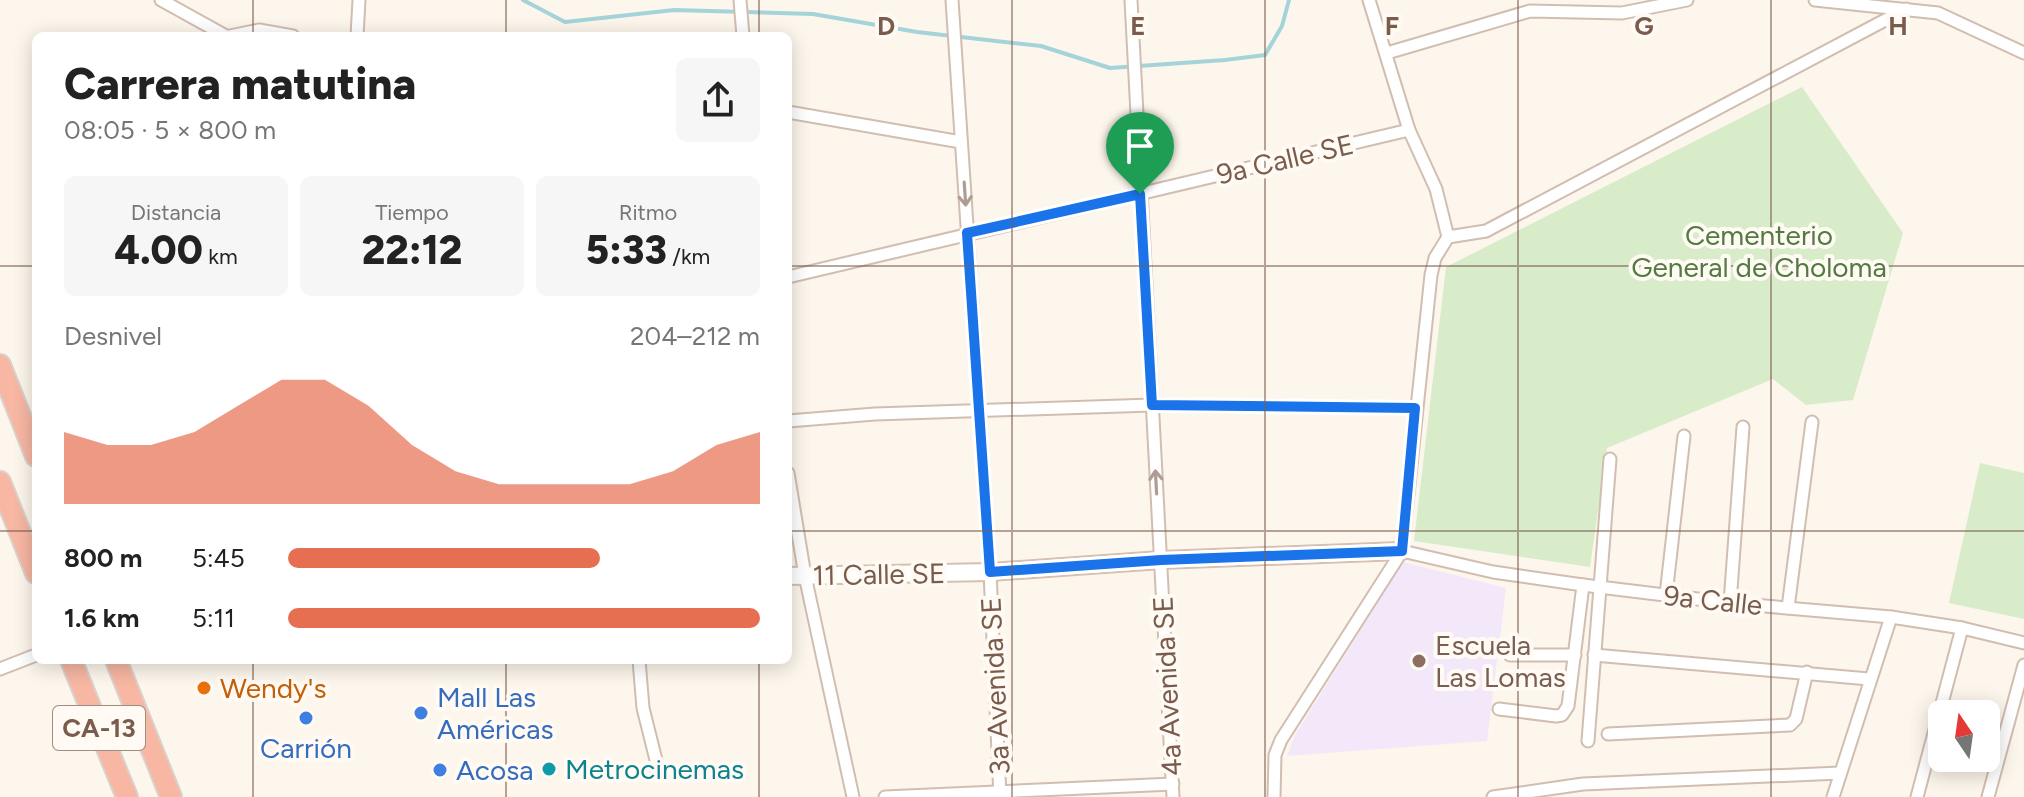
<!DOCTYPE html>
<html lang="es">
<head>
<meta charset="utf-8">
<style>
  body { margin:0; font-family:Figtree,sans-serif; background:#f6f6f6; color:#222; height:100vh; display:flex; flex-direction:column; font-size:30px; white-space:nowrap }
  * { box-sizing:border-box; margin:0 }
  p { font-size:26px; color:#767676 }
  .icon { flex:none; width:44px; height:44px; fill:none; stroke:currentColor; stroke-width:2; stroke-linecap:round; stroke-linejoin:round }
  .map { position:relative; flex:1; overflow:hidden }
  .side { position:absolute; left:32px; top:32px; width:760px; height:632px; display:flex; flex-direction:column; background:#fff; border-radius:12px; box-shadow:0 4px 20px #0003 }
  .side>* { flex:none }
  .needle { width:52px; rotate:347deg }
  .buttons { position:absolute; left:1928px; top:700px; display:grid; gap:16px }
  .buttons a { display:grid; place-items:center; width:72px; height:72px; border-radius:12px; background:#fff; box-shadow:0 4px 20px #0003; font-size:40px }
  .pin { position:absolute; display:grid; place-items:center; width:68px; height:68px; color:#fff; margin:-82px -34px; border-radius:50% 50% 50% 0; rotate:-45deg; box-shadow:0 0 8px #0007 }
  .pin .icon { rotate:45deg }
  .round { display:grid; place-items:center; flex:none; width:84px; height:84px; border-radius:12px; background:#f6f6f6 }
  .headline { display:flex; align-items:center; justify-content:space-between; height:136px; padding:0 32px }
  h1 { font-size:44px; font-weight:800; line-height:60px }
  .stats { display:grid; grid-template-columns:repeat(3,1fr); gap:12px; height:136px; padding:8px 32px }
  .stats div { display:grid; align-content:center; border-radius:12px; background:#f6f6f6; text-align:center }
  .stats b { font-size:40px; font-weight:800 }
  .stats small { font-size:22px; font-weight:400 }
  .stats p { font-size:22px }
  .chart { height:224px; padding:16px 32px }
  .chart p { display:flex; justify-content:space-between }
  .chart svg { width:100%; height:144px; margin-top:8px; fill:#e76f51; opacity:.7 }
  ul { padding:0 32px; list-style:none; font-size:26px }
  li { display:grid; grid-template-columns:128px 96px 1fr; align-items:center; height:60px }
  li i { height:20px; border-radius:10px; background:#e76f51 }
  .map>svg:first-child { display:block }
  .education { fill:#f3e8fa }
  .green { fill:#d8ecc9 }
  .lines { fill:none; stroke-linecap:round; stroke-linejoin:round }
  .stream { stroke:#a5d3da; stroke-width:4 }
  .street-casing { stroke:#d1beb0; stroke-width:15 }
  .secondary-casing { stroke:#d6c0b0; stroke-width:20 }
  .highway-casing { stroke:#dad1cd; stroke-width:24 }
  .street { stroke:#fff; stroke-width:11 }
  .secondary { stroke:#fff; stroke-width:16 }
  .highway { stroke:#f7b7a3; stroke-width:20 }
  .oneway { stroke:#af9d94 }
  .route-casing { stroke:#fff; stroke-width:16 }
  .route { stroke:#1a73e8; stroke-width:10 }
  .grid { fill:none; stroke:#7a5c4d; stroke-width:2; stroke-opacity:0.55 }
  .education-dot { fill:#8d6e63; stroke:#fffaf3; stroke-width:3 }
  .food-dot { fill:#e8710a; stroke:#fffaf3; stroke-width:3 }
  .shop-dot { fill:#3f7fe0; stroke:#fffaf3; stroke-width:3 }
  .culture-dot { fill:#0f9aa8; stroke:#fffaf3; stroke-width:3 }
  .labels { text-anchor:middle; stroke-width:8; stroke-linejoin:round; paint-order:stroke }
  .shield { fill:#fffaf3; stroke:#a28b7f; stroke-width:2 }
  .shield-label { font-size:26px; font-weight:bold; fill:#7a5c4d }
  .street-label { font-size:28px; fill:#7a5c4d; stroke:#fffaf3 }
  .park-label { font-size:28px; fill:#537a41; stroke:#fffaf3 }
  .education-label { font-size:28px; fill:#785e54; stroke:#fffaf3; text-anchor:start }
  .food-label { font-size:28px; fill:#c56008; stroke:#fffaf3; text-anchor:start }
  .shop-label { font-size:28px; fill:#366cbe; stroke:#fffaf3; text-anchor:start }
  .culture-label { font-size:28px; fill:#0d838f; stroke:#fffaf3; text-anchor:start }
  .grid-label { font-size:26px; text-anchor:middle; font-weight:bold; fill:#7a5c4d; stroke:#fffaf3; stroke-width:8; stroke-linejoin:round; paint-order:stroke }
</style>
</head>
<body>
<div class="map">
<svg width="2024" height="797" viewBox="0 0 2024 797">
  <rect width="100%" height="100%" fill="#fdf6ec"/>
  <path class="education" d="M1403,562l103,26 -19,153 -200,15 8,-21z"/>
  <g class="green">
    <path d="M1802,87l101,146 -50,167 -47,5 -33,-26 -166,69 -17,119 -176,-26 32,-274z"/>
    <path d="M1980,463l44,10v146l-75,-16z"/>
  </g>
  <g class="lines">
    <path class="stream" d="M523,0l42,22 109,-12 139,4 104,18 124,14 69,22 115,-8 40,-5 17,-29 7,-26"/>
    <defs>
      <g id="street">
        <path d="M161,0l65,36"/>
        <path d="M740,0l3,36"/>
        <path d="M952,0l38,572 10,225"/>
        <path d="M1131,0l42,797"/>
        <path d="M1815,0l123,13 86,40"/>
        <path d="M230,36l29,-6 34,6"/>
        <path d="M357,36l2,-36"/>
        <path d="M1387,53l143,-42 92,2 65,-13"/>
        <path d="M788,112l173,30"/>
        <path d="M1448,237l38,-6 420,-222"/>
        <path d="M788,277l621,-147"/>
        <path d="M788,421l87,-7 277,-9 263,3"/>
        <path d="M788,473l17,103 48,221"/>
        <path d="M1402,551l91,21 90,13 147,18 161,14 71,11 62,15"/>
        <path d="M1666,595l18,-159"/>
        <path d="M1730,603l13,-176"/>
        <path d="M1788,608l24,-186"/>
        <path d="M1510,655h65"/>
        <path d="M1594,655l275,24"/>
        <path d="M639,660l4,48 13,52"/>
        <path d="M0,669l36,-14"/>
        <path d="M1499,709l57,7 6,-1 6,-9 15,-121"/>
        <path d="M1608,734l182,-9 6,-6 11,-47"/>
        <path d="M1588,741l22,-282"/>
        <path d="M885,797l288,-13"/>
        <path d="M1274,797l1,-42 6,-15 121,-189 29,-276 4,-17 13,-21 -12,-48 -27,-59 -40,-130"/>
        <path d="M1493,797l90,-13 257,-11"/>
        <path d="M1833,797l58,-180"/>
        <path d="M1917,797l45,-169"/>
        <path d="M1988,797l36,-132"/>
      </g>
      <path id="secondary" d="M788,576l202,-4 171,-12 241,-9"/>
      <g id="highway">
        <path d="M0,365l36,91"/>
        <path d="M0,482l36,91"/>
        <path d="M71,660l56,137"/>
        <path d="M116,660l55,137"/>
      </g>
    </defs>
    <use href="#street" class="street-casing"/>
    <use href="#secondary" class="secondary-casing"/>
    <use href="#highway" class="highway-casing"/>
    <use href="#street" class="street"/>
    <use href="#secondary" class="secondary"/>
    <use href="#highway" class="highway"/>
  </g>
  <defs><path id="oneway-shaft" d="M-6 0H5M1.5-3L5.5 0L1.5 3" fill="none" stroke-width="1.6" stroke-linecap="round" stroke-linejoin="round" transform="scale(2)"/></defs>
  <g class="oneway">
    <use href="#oneway-shaft" transform="translate(965 194) rotate(86)"/>
    <use href="#oneway-shaft" transform="translate(1156 482) rotate(-93)"/>
  </g>
  <g class="lines">
    <defs>
      <path id="route" d="M1140,194l12,211 263,3 -13,143 -241,9 -171,12 -23,-339z"/>
    </defs>
    <use href="#route" class="route-casing"/>
    <use href="#route" class="route"/>
  </g>
  <path class="grid" d="M253,0v36M506,0v36M759,0v36M1012,0v797M1265,0v797M1518,0v797M1771,0v797M0,266h36M788,266h1236M0,531h36M788,531h1236M253,660v137M506,660v137M759,660v137"/>
  <circle class="education-dot" cx="1419" cy="661" r="8"/>
  <circle class="food-dot" cx="204" cy="688" r="8"/>
  <g class="shop-dot">
    <circle cx="421" cy="713" r="8"/>
    <circle cx="306" cy="718" r="8"/>
    <circle cx="440" cy="770" r="8"/>
  </g>
  <circle class="culture-dot" cx="549" cy="769" r="8"/>
  <g class="labels">
    <rect class="shield" x="53" y="706" width="92" height="44" rx="6"/>
    <g class="shield-label">
      <text x="99" y="737">CA-13</text>
    </g>
    <g class="street-label">
      <text transform="translate(1285 159) rotate(-13)" y="10">9a Calle SE</text>
      <text transform="translate(879 574) rotate(-1)" y="10">11 Calle SE</text>
      <text transform="translate(1713 600) rotate(6)" y="10">9a Calle</text>
      <text transform="translate(995 686) rotate(-93)" y="10">3a Avenida SE</text>
      <text transform="translate(1167 686) rotate(-93)" y="10">4a Avenida SE</text>
    </g>
    <g class="park-label">
      <text x="1759" y="245">Cementerio<tspan x="1759" dy="32">General de Choloma</tspan></text>
    </g>
    <g class="education-label">
      <text x="1435" y="655">Escuela<tspan x="1435" dy="32">Las Lomas</tspan></text>
    </g>
    <g class="food-label">
      <text x="220" y="698">Wendy's</text>
    </g>
    <g class="shop-label">
      <text x="437" y="707">Mall Las<tspan x="437" dy="32">Américas</tspan></text>
      <text x="306" y="758" text-anchor="middle">Carrión</text>
      <text x="456" y="780">Acosa</text>
    </g>
    <g class="culture-label">
      <text x="565" y="779">Metrocinemas</text>
    </g>
  </g>
  <g class="grid-label">
    <text x="886" y="35">D</text>
    <text x="1138" y="35">E</text>
    <text x="1392" y="35">F</text>
    <text x="1644" y="35">G</text>
    <text x="1898" y="35">H</text>
  </g>
</svg>
<div class="buttons">
<a><svg class="needle" viewBox="-14 -14 28 28"><path d="M0-13l5 13h-10z" fill="#e53935"/><path d="M0 13l5-13h-10z" fill="#767676"/></svg></a>
</div>
<div class="pin" style="left:1140px;top:194px;background:#1e9e55"><svg class="icon" aria-label="arrive" viewBox="0 0 24 24"><path d="M6 21V4h12l-3 4 3 4H6"/></svg></div>
<section class="side">
<div class="headline"><div><h1>Carrera matutina</h1><p>08:05 · 5 × 800 m</p></div><a class="round"><svg class="icon" aria-label="share" viewBox="0 0 24 24"><path d="M12 15V3M7 8l5-5 5 5M5 13v7h14v-7"/></svg></a></div>
<div class="stats">
<div><p>Distancia</p><b>4.00<small> km</small></b></div>
<div><p>Tiempo</p><b>22:12</b></div>
<div><p>Ritmo</p><b>5:33<small> /km</small></b></div>
</div>
<div class="chart"><p><span>Desnivel</span>204–212 m</p>
<svg viewBox="0 0 160 44" preserveAspectRatio="none"><path d="M0 44V22L10 26L20 26L30 22L40 14L50 6L60 6L70 14L80 26L90 34L100 38L110 38L120 38L130 38L140 34L150 26L160 22V44z"/></svg>
</div>
<ul>
<li><b>800 m</b>5:45<i style="width:66%"></i></li>
<li><b>1.6 km</b>5:11<i style="width:100%"></i></li>
</ul>
</section>
</div>
</body>
</html>
